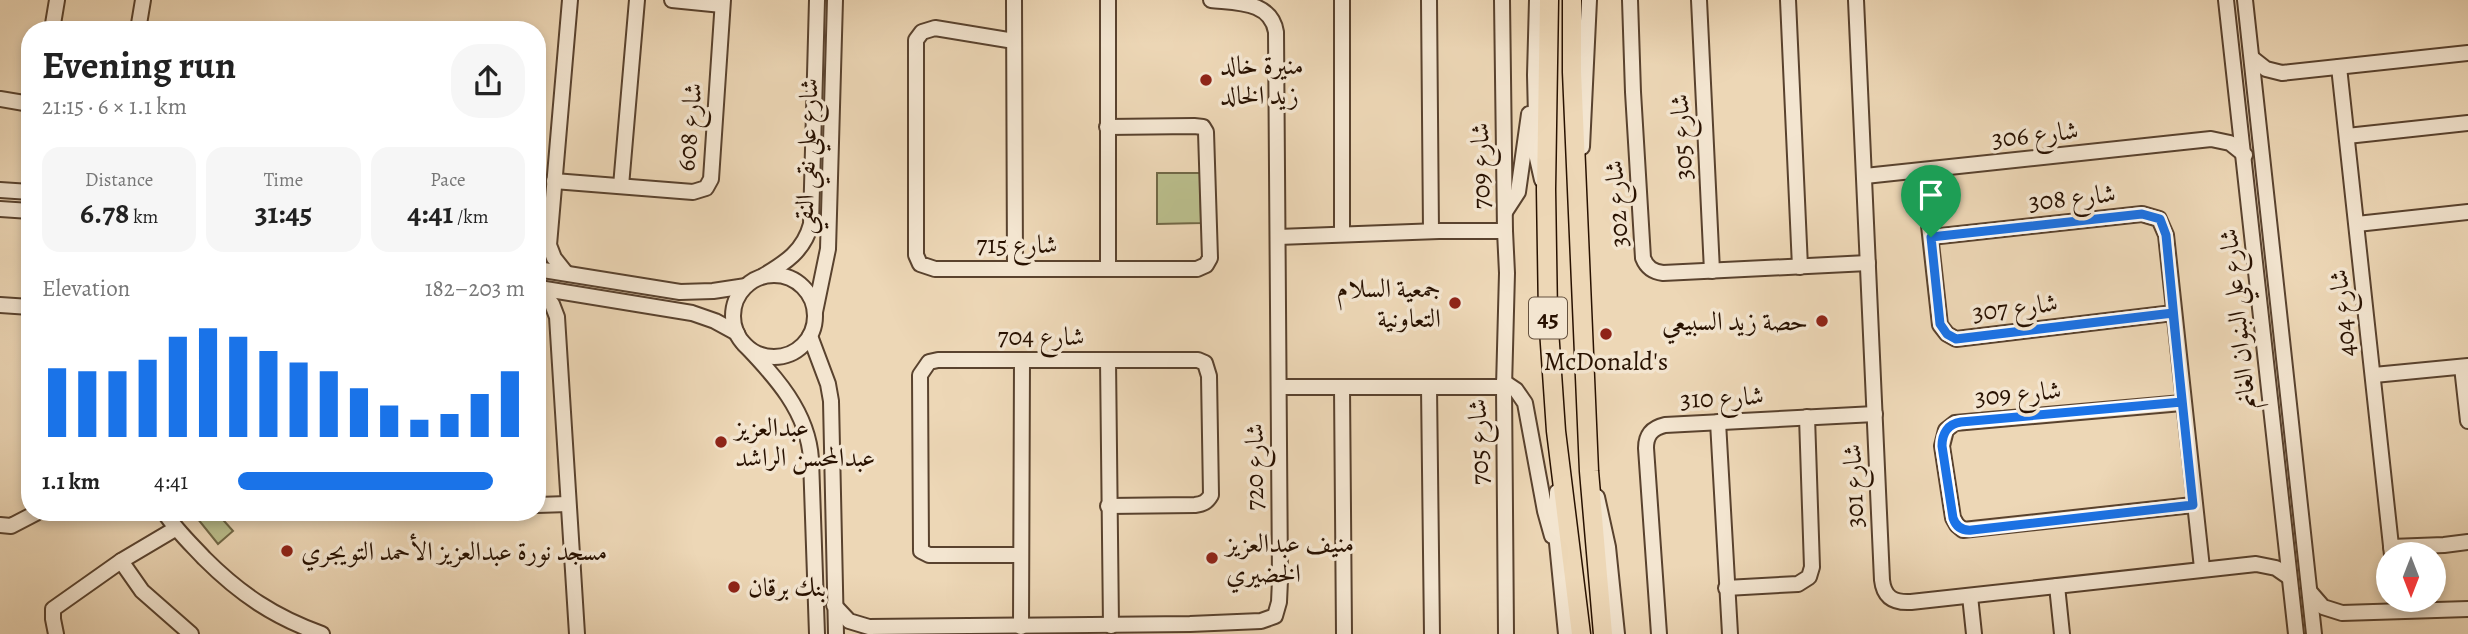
<!DOCTYPE html>
<html lang="en">
<head>
<meta charset="utf-8">
<style>
  body { margin:0; font-family:Alegreya,Amiri,serif; background:#f6f6f6; color:#222; height:100vh; display:flex; flex-direction:column; font-size:26px; white-space:nowrap }
  * { box-sizing:border-box; margin:0 }
  p { font-size:23px; color:#767676 }
  .icon { flex:none; width:38px; height:38px; fill:none; stroke:currentColor; stroke-width:2; stroke-linecap:round; stroke-linejoin:round }
  .map { position:relative; flex:1; overflow:hidden }
  .drawer { position:absolute; left:21px; top:21px; width:525px; height:500px; display:flex; flex-direction:column; background:#fff; border-radius:28px; box-shadow:0 4px 10px #0003 }
  .drawer>* { flex:none }
  .needle { width:46px; rotate:180deg }
  .buttons { position:absolute; left:2376px; top:542px; display:grid; gap:14px }
  .buttons a { display:grid; place-items:center; width:70px; height:70px; border-radius:50%; background:#fff; box-shadow:0 4px 10px #0003; font-size:35px }
  .pin { position:absolute; display:grid; place-items:center; width:60px; height:60px; color:#fff; margin:-72px -30px; border-radius:50% 50% 50% 0; rotate:-45deg; box-shadow:0 0 7px #0007 }
  .pin .icon { rotate:45deg }
  .round { display:grid; place-items:center; flex:none; width:74px; height:74px; border-radius:28px; background:#f6f6f6 }
  .head { display:flex; align-items:center; justify-content:space-between; height:119px; padding:0 21px }
  h1 { font-size:38px; font-weight:600; line-height:52px }
  .stats { display:grid; grid-template-columns:repeat(3,1fr); gap:10px; height:119px; padding:7px 21px }
  .stats div { display:grid; align-content:center; border-radius:18px; background:#f6f6f6; text-align:center }
  .stats b { font-size:30px; font-weight:600 }
  .stats small { font-size:19px; font-weight:400 }
  .stats p { font-size:19px }
  .chart { height:196px; padding:14px 21px }
  .chart p { display:flex; justify-content:space-between }
  .chart svg { width:100%; height:126px; margin-top:7px; stroke:#1a73e8; stroke-width:6 }
  ul { padding:0 21px; list-style:none; font-size:23px }
  li { display:grid; grid-template-columns:112px 84px 1fr; align-items:center; height:52px }
  li i { height:18px; border-radius:9px; background:#1a73e8 }
  .map>svg:first-child { display:block }
  .green { fill:#babe8c; stroke:#716846; stroke-width:2 }
  .lines { fill:none; stroke-linecap:round; stroke-linejoin:round }
  .minor-casing { stroke:#59422e; stroke-width:18 }
  .major-casing { stroke:#281100; stroke-width:21 }
  .minor { stroke:#f3e5d0; stroke-width:14 }
  .major { stroke:#edd7b6; stroke-width:18 }
  .route-casing { stroke:#fff; stroke-width:14 }
  .route { stroke:#1a73e8; stroke-width:9 }
  .poi-dot { fill:#8f2418; stroke:#f3e5d0; stroke-width:2.5 }
  .labels { text-anchor:middle; stroke-width:7; stroke-linejoin:round; paint-order:stroke }
  .shield { fill:#f3e5d0; stroke:#65513e; stroke-width:2 }
  .shield-label { font-size:24px; font-weight:bold; fill:#281100 }
  .poi-label { font-size:26px; fill:#281100; stroke:#f3e5d0; text-anchor:start }
  .street-label { font-size:26px; fill:#281100; stroke:#f3e5d0 }
</style>
</head>
<body>
<div class="map">
<svg width="2468" height="634" viewBox="0 0 2468 634">
  <rect width="100%" height="100%" fill="#edd7b6"/>
  <filter id="stains"><feTurbulence type="fractalNoise" baseFrequency=".00286" numOctaves="4"/><feColorMatrix values="0 0 0 0 .2 0 0 0 0 .09 0 0 0 0 .02 0 0 0 .5 -.17"/></filter>
  <radialGradient id="worn" r=".72"><stop offset=".6" stop-color="#630" stop-opacity="0"/><stop offset="1" stop-color="#630" stop-opacity=".3"/></radialGradient>
  <g class="green">
    <path d="M1157,173h43l1,50 -44,1z"/>
    <path d="M193,513h24l16,18 -15,13z"/>
  </g>
  <g class="lines">
    <defs>
      <g id="minor">
        <path d="M672,0l50,5"/>
        <path d="M1014,0l1,268"/>
        <path d="M1108,0v269"/>
        <path d="M1342,0v234"/>
        <path d="M1429,0l2,231"/>
        <path d="M1537,0l-2,75 2,83 5,22"/>
        <path d="M1630,0l3,92 10,166c4,10 10,14 20,15l205,-10"/>
        <path d="M1699,0l13,271"/>
        <path d="M1788,0l12,267"/>
        <path d="M1856,0l26,580c2,18 12,23 29,22l345,-38 20,4 13,9"/>
        <path d="M2226,0l70,634"/>
        <path d="M2245,0l69,634"/>
        <path d="M52,30l5,-30"/>
        <path d="M138,30l5,-30"/>
        <path d="M1014,41l-79,-13 -13,4 -6,8v215l4,9 15,5h262l9,-4 4,-7 -4,-126 -3,-5 -9,-1 -87,1"/>
        <path d="M2252,58l14,11 16,4 186,-20"/>
        <path d="M2339,67l53,488"/>
        <path d="M0,99l30,5"/>
        <path d="M2347,136l121,-13"/>
        <path d="M1582,147l7,-147"/>
        <path d="M1923,171l17,154 7,9 9,5 217,-26"/>
        <path d="M1865,176l346,-37 19,4 15,12"/>
        <path d="M554,181l139,11 13,-4 5,-9 12,-179"/>
        <path d="M621,186l16,-186"/>
        <path d="M0,190l30,2"/>
        <path d="M0,209l30,2"/>
        <path d="M1505,212l13,-20 11,-78"/>
        <path d="M2357,224l111,-12"/>
        <path d="M1278,237l161,-6h66l-3,-231"/>
        <path d="M1931,237l211,-23 17,5 7,16 36,333"/>
        <path d="M537,269l143,23 33,-1 33,-5"/>
        <path d="M566,273l-12,-15 -5,-13 21,-245"/>
        <circle cx="774" cy="316" r="41"/>
        <path d="M763,276c22,-13 41,-25 48,-52l6,-224"/>
        <path d="M539,288l153,25 23,8 22,12"/>
        <path d="M540,289l12,15 5,13 20,317"/>
        <path d="M0,305l30,2"/>
        <path d="M815,312l13,-63 7,-249"/>
        <path d="M810,336l18,48 3,17 5,233"/>
        <path d="M744,344c31,32 64,68 67,115l6,175"/>
        <path d="M1108,360l3,266"/>
        <path d="M2462,367l6,54"/>
        <path d="M2374,375l94,-9"/>
        <path d="M1504,382l12,8 9,13 20,108 7,25"/>
        <path d="M1279,387h225l2,247"/>
        <path d="M1342,387l2,247"/>
        <path d="M1429,387l3,247"/>
        <path d="M1504,387l3,-114 -2,-42"/>
        <path d="M2182,403l-227,20 -9,7 -4,16 11,72 4,7 6,5 230,-25"/>
        <path d="M1718,422l12,212"/>
        <path d="M1557,492v51l9,91"/>
        <path d="M1597,497l11,50 9,87"/>
        <path d="M537,505l31,-1"/>
        <path d="M165,513c11,17 25,30 39,45 36,36 70,59 118,76"/>
        <path d="M0,525l11,1 25,-13"/>
        <path d="M2391,547l53,-2 24,-3"/>
        <path d="M1021,555h-92l-8,-4 -1,-176 9,-13 9,-2h260l7,3 4,13 2,119c-4,7 -8,9 -16,10l-87,1"/>
        <path d="M121,561l21,30 49,43"/>
        <path d="M2057,586l5,48"/>
        <path d="M1726,588l72,-4 11,-7 3,-10 -5,-150"/>
        <path d="M2310,592l13,15 19,6 126,-4"/>
        <path d="M1970,596l4,38"/>
        <path d="M834,605l15,16 20,6 321,-3 71,-3 14,-5 4,-14 1,-22 -4,-548c-5,-31 -39,-29 -65,-32"/>
        <path d="M1021,627l1,-267"/>
        <path d="M56,634l-3,-15v-10l68,-48 54,-32"/>
        <path d="M1659,634l-13,-186c0,-13 6,-20 19,-23l210,-11"/>
      </g>
      <g id="major">
        <path d="M1549,0l-3,189 2,126 8,116 25,203"/>
        <path d="M1572,0v72l17,399 14,163"/>
      </g>
    </defs>
    <use href="#minor" class="minor-casing"/>
    <use href="#major" class="major-casing"/>
    <use href="#minor" class="minor"/>
    <use href="#major" class="major"/>
  </g>
  <g class="lines">
    <defs>
      <path id="route" d="M1931,237l211,-23 18,5 6,16 16,167 -221,20c-13,2 -19,11 -19,24l11,72c3,9 9,13 19,12l221,-25 -20,-192 -217,26 -9,-5 -7,-10 -9,-87"/>
    </defs>
    <use href="#route" class="route-casing"/>
    <use href="#route" class="route"/>
  </g>
  <g class="poi-dot">
    <circle cx="1206" cy="80" r="7"/>
    <circle cx="1455" cy="303" r="7"/>
    <circle cx="1822" cy="321" r="7"/>
    <circle cx="1606" cy="334" r="7"/>
    <circle cx="721" cy="442" r="7"/>
    <circle cx="287" cy="551" r="7"/>
    <circle cx="1212" cy="558" r="7"/>
    <circle cx="734" cy="587" r="7"/>
  </g>
  <g class="labels">
    <rect class="shield" x="1529" y="297.5" width="38" height="41" rx="5"/>
    <g class="shield-label">
      <text x="1548" y="326">45</text>
    </g>
    <g class="poi-label">
      <text x="1220" y="74">منيرة خالد<tspan x="1220" dy="30">زيد الخالد</tspan></text>
      <text x="1441" y="297" text-anchor="end">جمعية السلام<tspan x="1441" dy="30">التعاونية</tspan></text>
      <text x="1808" y="330" text-anchor="end">حصة زيد السبيعي</text>
      <text x="1606" y="370" text-anchor="middle">McDonald's</text>
      <text x="735" y="436">عبدالعزيز<tspan x="735" dy="30">عبدالمحسن الراشد</tspan></text>
      <text x="1226" y="552">منيف عبدالعزيز<tspan x="1226" dy="30">الخضيري</tspan></text>
      <text x="301" y="560">مسجد نورة عبدالعزيز الأحمد التويجري</text>
      <text x="748" y="596">بنك برقان</text>
    </g>
    <g class="street-label">
      <text transform="translate(689 127) rotate(-85)" y="9">شارع 608</text>
      <text transform="translate(2035 134) rotate(-6)" y="9">شارع 306</text>
      <text transform="translate(1681 137) rotate(-93)" y="9">شارع 305</text>
      <text transform="translate(806 156) rotate(-88)" y="9">شارع علي نقي النقي</text>
      <text transform="translate(1480 166) rotate(-91)" y="9">شارع 709</text>
      <text transform="translate(2072 197) rotate(-6)" y="9">شارع 308</text>
      <text transform="translate(1616 204) rotate(-94)" y="9">شارع 302</text>
      <text x="1017" y="253">شارع 715</text>
      <text transform="translate(2015 307) rotate(-7)" y="9">شارع 307</text>
      <text transform="translate(2342 313) rotate(-96)" y="9">شارع 404</text>
      <text transform="translate(2237 319) rotate(-96)" y="9">شارع علي البنوان الغانم</text>
      <text x="1041" y="345">شارع 704</text>
      <text transform="translate(2018 393) rotate(-5)" y="9">شارع 309</text>
      <text transform="translate(1722 397) rotate(-3)" y="9">شارع 310</text>
      <text transform="translate(1478 442) rotate(-92)" y="9">شارع 705</text>
      <text transform="translate(1254 467) rotate(-90)" y="9">شارع 720</text>
      <text transform="translate(1853 486) rotate(-92)" y="9">شارع 301</text>
    </g>
  </g>
  <rect width="100%" height="100%" filter="url(#stains)"/>
  <rect width="100%" height="100%" fill="url(#worn)"/>
</svg>
<div class="buttons">
<a><svg class="needle" viewBox="-14 -14 28 28"><path d="M0-13l5 13h-10z" fill="#e53935"/><path d="M0 13l5-13h-10z" fill="#767676"/></svg></a>
</div>
<div class="pin" style="left:1931px;top:237px;background:#1e9e55"><svg class="icon" aria-label="arrive" viewBox="0 0 24 24"><path d="M6 21V4h12l-3 4 3 4H6"/></svg></div>
<section class="drawer">
<div class="head"><div><h1>Evening run</h1><p>21:15 · 6 × 1.1 km</p></div><a class="round"><svg class="icon" aria-label="share" viewBox="0 0 24 24"><path d="M12 15V3M7 8l5-5 5 5M5 13v7h14v-7"/></svg></a></div>
<div class="stats">
<div><p>Distance</p><b>6.78<small> km</small></b></div>
<div><p>Time</p><b>31:45</b></div>
<div><p>Pace</p><b>4:41<small> /km</small></b></div>
</div>
<div class="chart"><p><span>Elevation</span>182–203 m</p>
<svg viewBox="0 0 160 44" preserveAspectRatio="none"><path d="M5 44V20M15 44V21M25 44V21M35 44V17M45 44V9M55 44V6M65 44V9M75 44V14M85 44V18M95 44V21M105 44V27M115 44V33M125 44V38M135 44V36M145 44V29M155 44V21"/></svg>
</div>
<ul>
<li><b>1.1 km</b>4:41<i style="width:89%"></i></li>
</ul>
</section>
</div>
</body>
</html>
